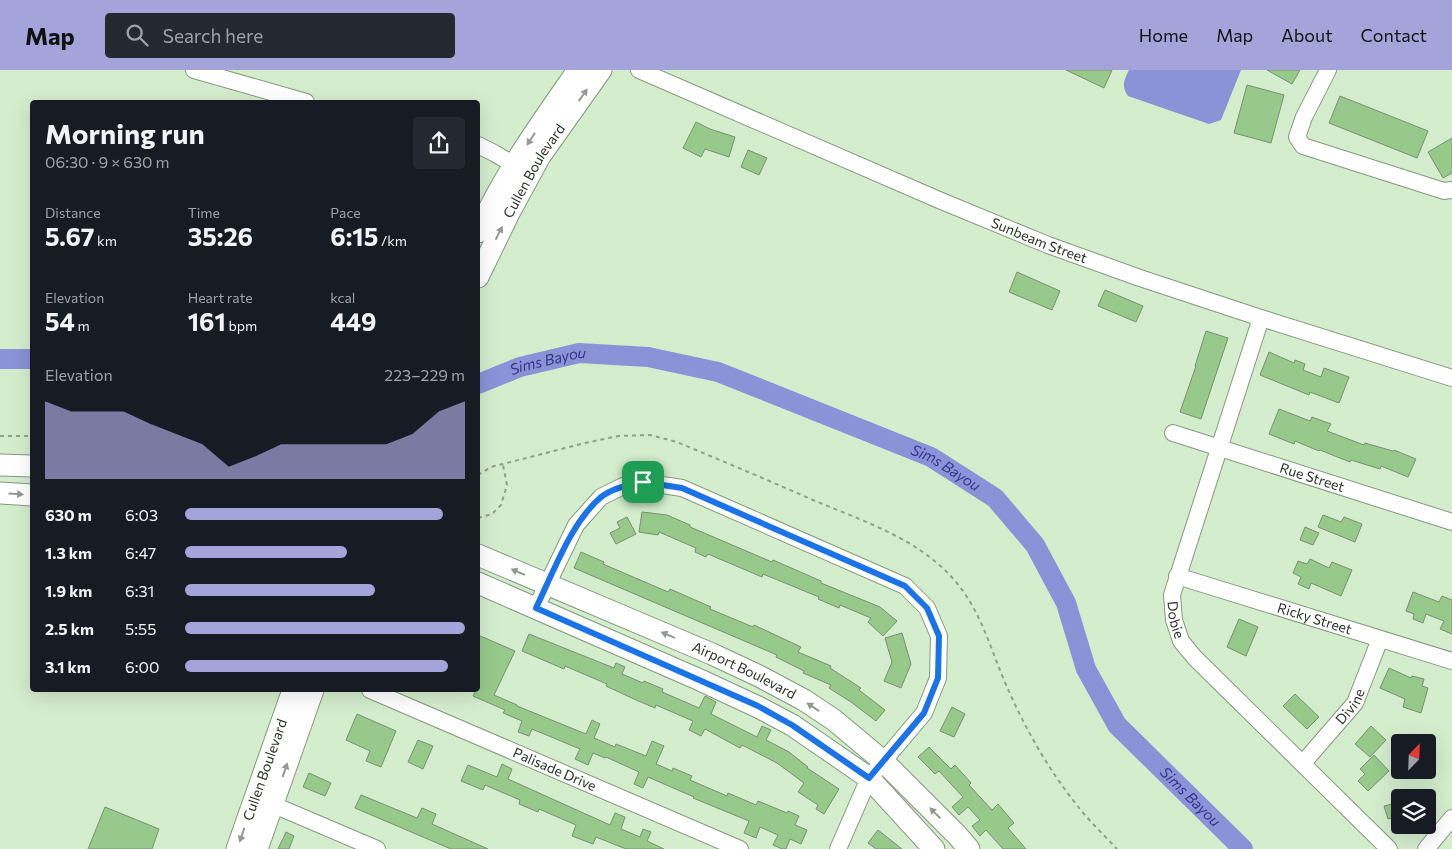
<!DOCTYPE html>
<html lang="en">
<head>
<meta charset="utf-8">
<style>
  body { margin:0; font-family:Commissioner,sans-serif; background:#242831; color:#f1f3f6; height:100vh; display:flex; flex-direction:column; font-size:19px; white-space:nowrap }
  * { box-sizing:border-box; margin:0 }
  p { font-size:16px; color:#9ea1a6 }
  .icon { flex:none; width:28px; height:28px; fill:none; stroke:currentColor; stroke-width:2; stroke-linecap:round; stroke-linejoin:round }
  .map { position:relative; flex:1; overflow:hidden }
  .side { position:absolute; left:30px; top:30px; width:450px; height:592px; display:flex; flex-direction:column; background:#171b24; border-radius:5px; box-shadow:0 5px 20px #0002 }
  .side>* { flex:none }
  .needle { width:32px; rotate:23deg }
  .tools { position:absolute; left:1391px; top:664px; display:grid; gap:10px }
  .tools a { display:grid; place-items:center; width:45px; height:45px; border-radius:5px; background:#171b24; box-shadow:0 5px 20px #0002; font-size:25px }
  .pin { position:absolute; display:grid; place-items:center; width:42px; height:42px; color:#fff; margin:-21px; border-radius:10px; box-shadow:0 2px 8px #0006 }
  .round { display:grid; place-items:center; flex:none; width:52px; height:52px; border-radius:5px; background:#242831 }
  .head { display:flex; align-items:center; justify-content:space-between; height:85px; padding:0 15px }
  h1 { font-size:28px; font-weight:700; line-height:38px }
  .stats { display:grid; grid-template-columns:repeat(3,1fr); gap:8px; height:85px; padding:5px 15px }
  .stats div { display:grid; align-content:center }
  .stats b { font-size:25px; font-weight:700 }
  .stats small { font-size:14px; font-weight:400 }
  .stats p { font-size:14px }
  .chart { height:140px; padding:10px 15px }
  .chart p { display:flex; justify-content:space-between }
  .chart svg { width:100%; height:90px; margin-top:5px; fill:#a4a3da; opacity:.7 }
  ul { padding:0 15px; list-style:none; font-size:16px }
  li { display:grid; grid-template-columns:80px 60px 1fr; align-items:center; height:38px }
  li i { height:12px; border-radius:6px; background:#a4a3da }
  header { display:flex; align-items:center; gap:30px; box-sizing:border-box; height:70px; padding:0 25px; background:#a4a3da; color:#111 }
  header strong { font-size:24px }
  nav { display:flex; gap:28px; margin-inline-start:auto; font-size:18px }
  .search { width:350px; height:45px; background:#242831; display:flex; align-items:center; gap:12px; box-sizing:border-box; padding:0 18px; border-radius:5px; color:#9ea1a6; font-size:19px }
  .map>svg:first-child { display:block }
  .water { fill:#8a92d8 }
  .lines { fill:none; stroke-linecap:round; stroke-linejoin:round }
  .river { stroke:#8a92d8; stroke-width:20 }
  .building { fill:#97ca8a; stroke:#799073 }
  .minor-casing { stroke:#839a7d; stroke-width:18 }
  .major-casing { stroke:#839a7d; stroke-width:23 }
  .path { stroke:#8fa189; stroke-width:2; stroke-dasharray:4 4; stroke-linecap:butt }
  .minor { stroke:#fff; stroke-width:16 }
  .major { stroke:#fff; stroke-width:21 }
  .oneway { fill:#949993 }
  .route-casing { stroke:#fff; stroke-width:10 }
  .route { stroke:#1a73e8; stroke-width:6 }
  .labels { text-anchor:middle; stroke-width:5; stroke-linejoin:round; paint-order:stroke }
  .street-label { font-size:14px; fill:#2a3327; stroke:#d4edcd }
  .water-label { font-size:15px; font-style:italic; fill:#363688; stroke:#d4edcd }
</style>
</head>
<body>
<header>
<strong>Map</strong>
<div class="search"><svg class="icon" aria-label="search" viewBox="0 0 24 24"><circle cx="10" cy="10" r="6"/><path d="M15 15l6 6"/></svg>Search here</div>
<nav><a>Home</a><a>Map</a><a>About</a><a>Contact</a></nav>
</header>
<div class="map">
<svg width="1452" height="779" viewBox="0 0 1452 779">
  <rect width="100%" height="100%" fill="#d4edcd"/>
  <path class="water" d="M1129,0h112l-20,50 -12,4 -81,-28c-7,-10 -4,-16 1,-26z"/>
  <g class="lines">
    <g class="river">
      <path d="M0,289h32"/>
      <path id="s1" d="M478,314l42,-17 59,-14 69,4 70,15 213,85 64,41 40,47 31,58 20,66 31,56 126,124"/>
    </g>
  </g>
  <g class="building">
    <path d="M1066,0h46l-8,18z"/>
    <path d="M1267,0h33l-8,14z"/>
    <path d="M1247,15l37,10 -13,48 -37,-10z"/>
    <path d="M1340,26l88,35 -11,27 -88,-35z"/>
    <path d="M696,52l14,7 25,8 -6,20 -24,-8 -4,8 -18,-9z"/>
    <path d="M1452,68v35l-9,5 -15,-26z"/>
    <path d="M748,80l19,8 -8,17 -18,-8z"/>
    <path d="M1017,202l43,19 -8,19 -43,-18z"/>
    <path d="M1105,220l38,16 -7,16 -38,-16z"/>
    <path d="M1206,261l22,7 -27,81 -21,-7 16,-46h-1z"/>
    <path d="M1269,282l25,11 1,-3 10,4 -2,6 18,7 3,-9 25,9 -10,26 -29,-11 -1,3 -49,-20z"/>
    <path d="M1279,339l31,12 2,-4 19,7 -4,7 37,14 1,-2 28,8 1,-1 22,9 -8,18 -27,-11 -1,3 -29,-9 -1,2 -30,-12 -1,1 -24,-10 -1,3 -25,-10z"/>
    <path d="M642,442l25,3 23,10v2l82,35 1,-2 48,21v2l59,24 17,14 -14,15 -15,-14 3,-4 -31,-13 -1,3 -21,-9 1,-2 -56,-23 -1,3 -54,-23 -2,3 -11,-5 1,-4 -37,-16 -1,3 -19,-3z"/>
    <path d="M1323,445l18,7 3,-5 18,7 -7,18 -37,-15z"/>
    <path d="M627,447l9,17 -20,10 -6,-11 10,-5 -3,-6z"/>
    <path d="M1305,457l14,6 -6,12 -13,-5z"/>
    <path d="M581,482l23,10 -1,2 65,28 2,-3 41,18 -1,2 43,18 1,-2 47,22 -3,5 33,14 -1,2 31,20 -2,2 26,20 -9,11 -25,-19 -22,-14 2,-3 -28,-12 1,-2 -28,-14 1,-2 -203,-87z"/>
    <path d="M1310,489l19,9 3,-6 20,8 -11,26 -30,-13 -2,6 -11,-5 3,-7 -8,-4 5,-12 9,3z"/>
    <path d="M1413,522l26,10 3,-6 10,4v34l-12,-5 4,-8 -18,-7 -3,9 -10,-4 1,-5 -8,-3z"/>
    <path d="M1239,549l19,8 -12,29 -19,-9z"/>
    <path d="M902,563l9,31 -10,24 -17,-7 8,-19 -7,-24z"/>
    <path d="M529,564l85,34 2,-5 9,4 -3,7 21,9 1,-2 19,8 -1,3 37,16 6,-12 11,6 -5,12 46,23 5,-11 9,4 -5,10 23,12 19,15 -1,1 32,21 -15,25 -8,-5 2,-4 -20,-13 6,-9 -27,-20 -35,-18 -2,3 -35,-19 -4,7 -12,-6 4,-9 -37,-16 -1,3 -19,-8 -30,-14 1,-2 -42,-18 -1,3 -42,-18z"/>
    <path d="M478,565l37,16 -21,44 23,10v1l69,28 6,-14 8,4 -6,14 21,9 1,-3 30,12 6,-15 12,5 -8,18 16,7 1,-3 19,8 -2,4 37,16 1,-3 28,12 2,-4 29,12 1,-2 11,5 -4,9 12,5 -6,14 -11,-5 -4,10h-4l-9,-4 5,-10 -18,-8 -4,11 -12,-5 5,-12 -56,-23 1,-1 -46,-20 -5,11 -9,-4 5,-12 -33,-15 -1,1 -12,-5 -5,12 -13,-6 5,-10 -48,-20 -3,7 -11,-4 4,-11 -19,-8 2,-3 -32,-14 3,-6h2z"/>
    <path d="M1389,598l22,10 1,-2 12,3 -2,7 6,2 -7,25 -18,-6 2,-8 -25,-11z"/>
    <path d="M1295,624l24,23 -12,12 -24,-23z"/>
    <path d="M952,637l13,7 -11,23 -14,-6z"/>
    <path d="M357,644l39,17 -15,36 -15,-6 4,-10 -24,-11z"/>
    <path d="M1371,656l15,14 -16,17 -15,-13z"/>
    <path d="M418,670l15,6 -10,23 -15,-7z"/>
    <path d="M929,677l22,22 4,-4 16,18 -2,2 23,25 6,-6 16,19 -6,5 18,21h-23l-17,-19 -6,6 -8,-10 8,-6 -12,-13 -9,8 -7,-8 11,-10 -24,-26 -4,3 -17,-17z"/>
    <path d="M1374,685l15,16 -21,20 -10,-10 7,-7 -5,-5z"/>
    <path d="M502,694l10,5 -4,10 102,46 5,-12 10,4 -4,12 19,8 3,-8 8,3 -4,9 17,8h-38l-30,-12 -3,7 -21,-8 4,-11 -37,-16 -1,3 -19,-8 1,-4 -35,-15 -2,5 -22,-9 7,-16 29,12z"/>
    <path d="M309,703l22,10 -6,13 -22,-9z"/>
    <path d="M361,725l56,23 5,-10 14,6 -4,10 56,25h-37l-96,-41z"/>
    <path d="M1400,732v14l-12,3 -4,-13z"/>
    <path d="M105,737l54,22 -7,20h-64z"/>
    <path d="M878,760l24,19h-26l-8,-6z"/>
    <path d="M286,762l8,4 -5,13h-11z"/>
  </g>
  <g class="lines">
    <defs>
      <g id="minor">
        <path d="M194,0l112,32"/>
        <path id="s2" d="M639,0l300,130 109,45 92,33 121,40 191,60"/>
        <path d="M1328,0l-24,47 -7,20 6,9 141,45 8,-1"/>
        <path d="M478,75l16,8 20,12"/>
        <path id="s3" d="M1261,248l-89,277 2,25 7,21 14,17 194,191"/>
        <path id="s4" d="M1173,363l279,89"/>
        <path id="s5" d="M1177,506l275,85"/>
        <path d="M536,538l40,-83 25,-28 22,-11 20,-4 39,6 223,98 22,22 12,28 -1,42 -14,35 -55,65 -31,71"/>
        <path id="s6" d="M370,620l370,159"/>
        <path id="s7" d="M1303,693l52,-60 25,-64"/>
        <path d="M262,730l115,49"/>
        <path d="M1426,779l26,-31"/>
      </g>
      <g id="major">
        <path d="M478,162c26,-58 64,-110 100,-162"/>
        <path id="s8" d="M478,207l31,-64 31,-57 61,-86"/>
        <path d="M0,395l32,1"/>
        <path d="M0,423l32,2"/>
        <path id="s9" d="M478,485l234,99 47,22 45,24 30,20 49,41 74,74 12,14"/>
        <path d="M478,513l222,97 58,27 34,18 77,53 65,71"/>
        <path id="s10" d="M237,779l56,-159"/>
        <path d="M257,779l56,-159"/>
      </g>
    </defs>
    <use href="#minor" class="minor-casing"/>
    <use href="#major" class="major-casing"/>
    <g class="path">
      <path d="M0,366h32"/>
      <path d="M478,405l13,-8 94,-24 33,-7 32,-1 27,7c45,19 91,38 136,58 50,21 107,39 143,82 26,31 35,69 51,105 18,41 41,82 69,117 12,16 27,30 41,45"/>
      <path d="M478,448l14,-4 9,-9 6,-20 -4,-20"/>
    </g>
    <use href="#minor" class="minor"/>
    <use href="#major" class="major"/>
  </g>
  <defs><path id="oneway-solid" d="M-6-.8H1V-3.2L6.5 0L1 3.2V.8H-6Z" transform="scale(1.25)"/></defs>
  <g class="oneway">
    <use href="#oneway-solid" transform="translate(583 25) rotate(-55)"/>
    <use href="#oneway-solid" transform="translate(531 69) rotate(123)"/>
    <use href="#oneway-solid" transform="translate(499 163) rotate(-63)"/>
    <use href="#oneway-solid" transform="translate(16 424) rotate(3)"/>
    <use href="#oneway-solid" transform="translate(518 502) rotate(-157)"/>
    <use href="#oneway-solid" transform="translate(668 565) rotate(-157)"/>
    <use href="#oneway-solid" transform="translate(813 637) rotate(-146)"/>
    <use href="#oneway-solid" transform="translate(285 700) rotate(-71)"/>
    <use href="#oneway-solid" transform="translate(935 743) rotate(-135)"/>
    <use href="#oneway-solid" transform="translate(242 765) rotate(109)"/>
  </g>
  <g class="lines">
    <defs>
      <path id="route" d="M643,412l39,6 223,98 22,22 12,28 -1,42 -14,35 -55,65 -77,-53 -34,-19 -222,-98c17,-35 35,-85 64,-110 11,-10 29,-13 43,-16z"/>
    </defs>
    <use href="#route" class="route-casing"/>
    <use href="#route" class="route"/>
  </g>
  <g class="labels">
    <g class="street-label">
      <text dy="5" stroke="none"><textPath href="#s8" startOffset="120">Cullen Boulevard</textPath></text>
      <text dy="5" stroke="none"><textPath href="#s2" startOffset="435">Sunbeam Street</textPath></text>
      <text dy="5" stroke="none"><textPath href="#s4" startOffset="146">Rue Street</textPath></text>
      <text dy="5" stroke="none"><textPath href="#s3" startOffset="316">Dobie</textPath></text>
      <text dy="5" stroke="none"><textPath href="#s5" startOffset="144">Ricky Street</textPath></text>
      <text dy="5" stroke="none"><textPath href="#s9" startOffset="290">Airport Boulevard</textPath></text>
      <text dy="5" stroke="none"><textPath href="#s7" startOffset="74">Divine</textPath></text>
      <text dy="5" stroke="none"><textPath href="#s10" startOffset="84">Cullen Boulevard</textPath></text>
      <text dy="5" stroke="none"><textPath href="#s6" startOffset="201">Palisade Drive</textPath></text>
    </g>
    <g class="water-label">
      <text dy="5" stroke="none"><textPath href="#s1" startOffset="74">Sims Bayou</textPath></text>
      <text dy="5" stroke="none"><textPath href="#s1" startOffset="494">Sims Bayou</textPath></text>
      <text dy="5" stroke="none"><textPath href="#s1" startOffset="915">Sims Bayou</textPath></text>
    </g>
  </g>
</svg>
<div class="tools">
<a><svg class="needle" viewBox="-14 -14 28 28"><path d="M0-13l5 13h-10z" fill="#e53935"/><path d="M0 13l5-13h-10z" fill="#9ea1a6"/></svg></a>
<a><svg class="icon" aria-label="layers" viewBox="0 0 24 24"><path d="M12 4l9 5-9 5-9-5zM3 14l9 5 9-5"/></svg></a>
</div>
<div class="pin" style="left:643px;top:412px;background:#1e9e55"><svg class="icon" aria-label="arrive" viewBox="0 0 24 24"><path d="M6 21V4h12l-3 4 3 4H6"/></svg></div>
<section class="side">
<div class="head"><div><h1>Morning run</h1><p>06:30 · 9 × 630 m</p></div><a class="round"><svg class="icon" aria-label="share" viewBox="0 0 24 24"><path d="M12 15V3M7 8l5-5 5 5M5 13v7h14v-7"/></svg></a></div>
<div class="stats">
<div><p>Distance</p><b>5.67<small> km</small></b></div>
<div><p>Time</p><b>35:26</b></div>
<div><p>Pace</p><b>6:15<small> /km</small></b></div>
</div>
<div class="stats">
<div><p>Elevation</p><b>54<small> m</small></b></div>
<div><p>Heart rate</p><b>161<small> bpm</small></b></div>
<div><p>kcal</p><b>449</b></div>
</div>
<div class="chart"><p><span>Elevation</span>223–229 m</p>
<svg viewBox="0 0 160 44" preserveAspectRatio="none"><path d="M0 44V6L10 11L20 11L30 11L40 17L50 22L60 27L70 38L80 33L90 27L100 27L110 27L120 27L130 27L140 22L150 11L160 6V44z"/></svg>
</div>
<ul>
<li><b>630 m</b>6:03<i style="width:92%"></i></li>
<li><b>1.3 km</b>6:47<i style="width:58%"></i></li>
<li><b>1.9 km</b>6:31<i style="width:68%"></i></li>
<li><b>2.5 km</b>5:55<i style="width:100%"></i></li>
<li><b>3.1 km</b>6:00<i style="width:94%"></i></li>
</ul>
</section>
</div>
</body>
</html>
